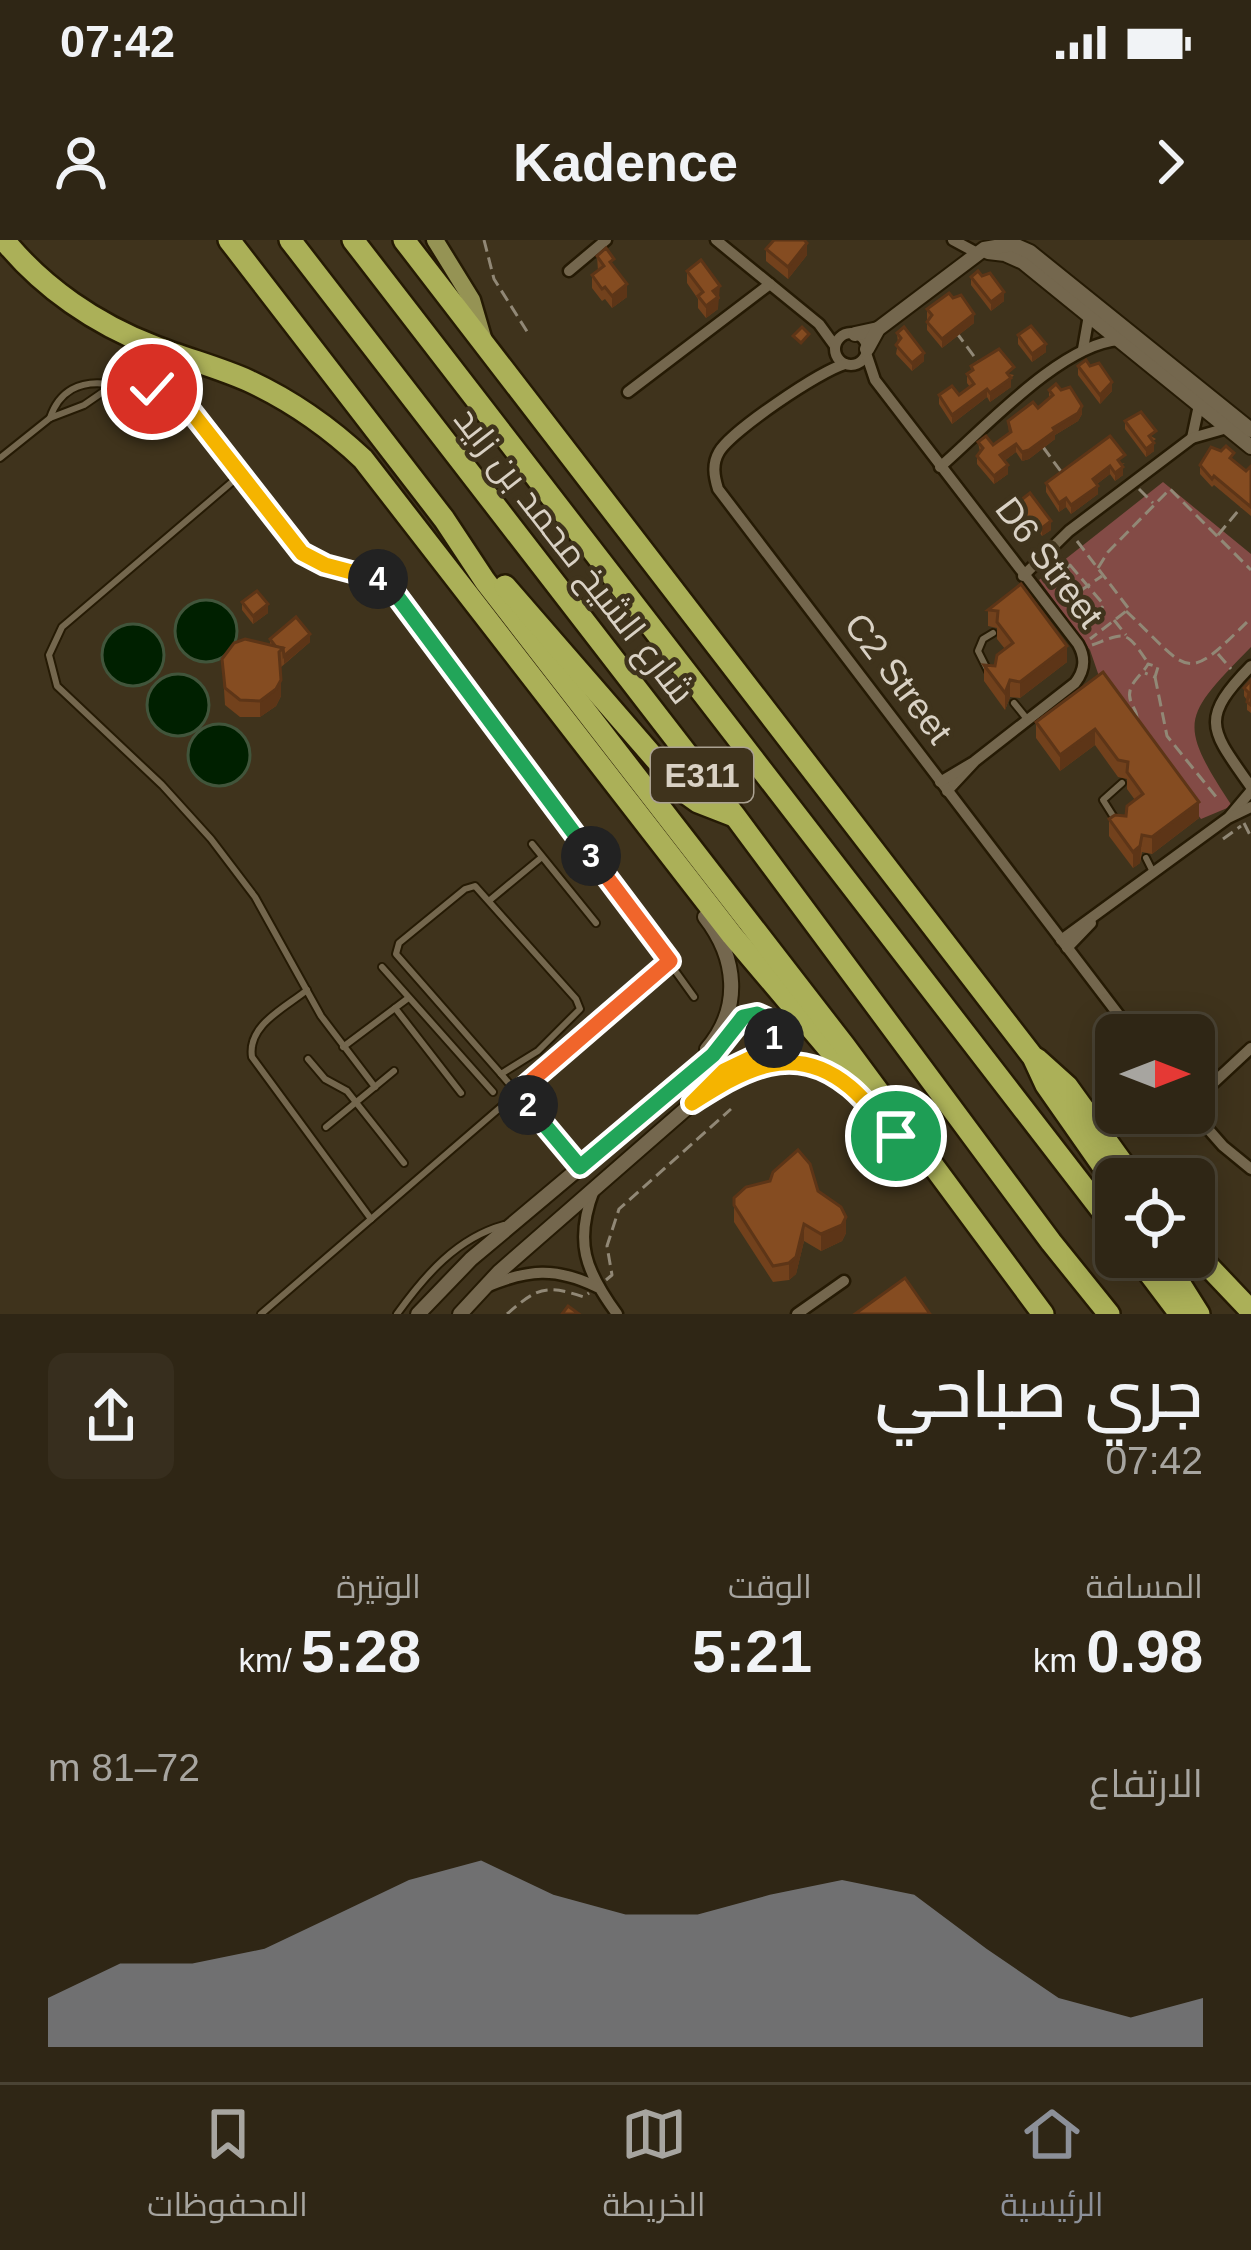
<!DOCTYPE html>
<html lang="ar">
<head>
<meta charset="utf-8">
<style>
  body { margin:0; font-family:Arial,Cairo,sans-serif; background:#372e1e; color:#f1f3f6; direction:rtl; height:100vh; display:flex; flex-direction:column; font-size:45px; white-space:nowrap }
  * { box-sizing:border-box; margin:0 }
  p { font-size:39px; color:#a7a5a0 }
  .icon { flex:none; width:66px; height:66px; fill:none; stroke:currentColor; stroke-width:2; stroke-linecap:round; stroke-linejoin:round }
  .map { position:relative; height:1074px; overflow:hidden; direction:ltr }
  .drawer { display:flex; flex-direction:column; background:#2f2615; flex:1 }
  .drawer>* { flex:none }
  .needle { width:78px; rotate:90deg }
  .fabs { position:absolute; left:1095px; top:774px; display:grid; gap:24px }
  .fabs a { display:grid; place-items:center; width:120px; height:120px; border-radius:18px; background:#2f2615; box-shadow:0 6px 30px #0003,0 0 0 3px #4a4334; font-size:60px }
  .pin { position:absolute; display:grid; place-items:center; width:102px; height:102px; color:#fff; margin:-51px; border:6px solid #fff; border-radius:50%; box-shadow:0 3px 12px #0007 }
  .km { position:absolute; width:60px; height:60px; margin:-30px; border-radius:50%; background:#222; color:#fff; font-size:33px; line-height:60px; text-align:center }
  .round { display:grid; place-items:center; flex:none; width:126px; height:126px; border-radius:18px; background:#372e1e }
  .overview { display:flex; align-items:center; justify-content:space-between; height:204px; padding:0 48px }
  h1 { font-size:66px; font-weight:600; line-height:90px }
  .figures { display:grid; grid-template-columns:repeat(3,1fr); gap:18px; height:204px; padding:12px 48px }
  .figures div { display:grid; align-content:center }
  .figures b { font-size:60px; font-weight:600 }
  .figures small { font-size:33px; font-weight:400 }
  .figures p { font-size:33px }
  .chart { height:336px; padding:24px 48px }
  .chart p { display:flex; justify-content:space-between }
  .chart svg { width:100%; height:216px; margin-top:12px; fill:#8c9099; opacity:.7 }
  .status { display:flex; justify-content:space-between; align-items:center; height:84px; padding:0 60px; background:#2f2615; direction:ltr }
  .status svg { height:33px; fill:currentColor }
  header { display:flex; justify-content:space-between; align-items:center; height:156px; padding:0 48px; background:#2f2615; font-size:54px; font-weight:600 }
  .tab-bar { display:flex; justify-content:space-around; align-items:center; height:168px; border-top:3px solid #4a4334; background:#2f2615; font-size:33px; color:#a7a5a0 }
  .tab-bar a { display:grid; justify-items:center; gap:6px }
  .tab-bar .selected { color:#8c9099 }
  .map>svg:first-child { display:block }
  .green { fill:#834b46 }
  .water { fill:#002000; stroke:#41553b; stroke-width:3 }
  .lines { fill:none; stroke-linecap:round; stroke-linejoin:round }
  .service-casing { stroke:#251a04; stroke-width:10 }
  .minor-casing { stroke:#251a04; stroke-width:15 }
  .tertiary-casing { stroke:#251a04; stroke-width:18 }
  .primary-casing { stroke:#251a04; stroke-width:21 }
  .motorway-casing { stroke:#251a04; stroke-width:26 }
  .path { stroke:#918876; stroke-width:3; stroke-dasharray:12 6; stroke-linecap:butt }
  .service { stroke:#74674e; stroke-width:6 }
  .minor { stroke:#74674e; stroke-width:10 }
  .tertiary { stroke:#74674e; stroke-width:14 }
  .primary { stroke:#959354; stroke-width:16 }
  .motorway { stroke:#abb058; stroke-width:21 }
  .wall { fill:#72411c }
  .shaded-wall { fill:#5d3517 }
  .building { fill:#854c21; stroke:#5d3517; stroke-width:3 }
  .split-1-casing { stroke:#fff; stroke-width:24 }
  .split-2-casing { stroke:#fff; stroke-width:24 }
  .split-3-casing { stroke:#fff; stroke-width:24 }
  .split-4-casing { stroke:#fff; stroke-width:24 }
  .split-5-casing { stroke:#fff; stroke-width:24 }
  .split-1 { stroke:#f5b400; stroke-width:15 }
  .split-2 { stroke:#22a559; stroke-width:15 }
  .split-3 { stroke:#f0652b; stroke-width:15 }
  .split-4 { stroke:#22a559; stroke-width:15 }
  .split-5 { stroke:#f5b400; stroke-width:15 }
  .labels { text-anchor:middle; stroke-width:9; stroke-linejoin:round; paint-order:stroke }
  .shield { fill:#3f331c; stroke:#aba292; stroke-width:3 }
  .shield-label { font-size:33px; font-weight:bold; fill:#d9d1c4 }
  .street-label { font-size:36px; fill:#d9d1c4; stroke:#3f331c }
</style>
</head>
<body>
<div class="status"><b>07:42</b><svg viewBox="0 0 49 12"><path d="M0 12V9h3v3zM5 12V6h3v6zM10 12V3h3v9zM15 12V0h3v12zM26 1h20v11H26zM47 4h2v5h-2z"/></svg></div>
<header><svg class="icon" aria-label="forward" viewBox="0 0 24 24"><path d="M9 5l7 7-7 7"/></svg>Kadence<svg class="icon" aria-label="person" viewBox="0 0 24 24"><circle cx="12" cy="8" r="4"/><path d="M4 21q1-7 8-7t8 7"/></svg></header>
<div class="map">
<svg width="1251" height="1074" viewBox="0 0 1251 1074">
  <rect width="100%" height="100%" fill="#3f331c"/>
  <path class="green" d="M1163,242l88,72v93c-68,70 -75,74 -19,159l-31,13 -98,-131 -13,-38 -51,-70z"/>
  <g class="water">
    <circle cx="206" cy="391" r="31"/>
    <circle cx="133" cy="415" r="31"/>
    <circle cx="178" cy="465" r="31"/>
    <circle cx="219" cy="515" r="31"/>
  </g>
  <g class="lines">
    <defs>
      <g id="service">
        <path d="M50,178c9,-27 30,-38 58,-34 18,3 37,1 54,9 56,24 94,118 140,160 27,17 61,13 87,34l156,203 149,207"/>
        <path d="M0,218l50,-40 34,-13 29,-20"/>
        <path d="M239,236l-177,151 -13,28 8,31 105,99 49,54 44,58 66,119 54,71"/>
        <path d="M989,433l-11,-22 5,-12 10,-6"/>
        <path d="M1014,463l13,16"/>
        <path d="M1115,579l-12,-19 19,-17"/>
        <path d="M532,604l64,79"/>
        <path d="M1146,618l7,14"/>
        <path d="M475,646l101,113 4,10 -42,42 -37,23 -105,-120 3,-11 66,-54z"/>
        <path d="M490,660l52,-43"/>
        <path d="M382,727l111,125"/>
        <path d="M307,750c-22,18 -60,35 -55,67l119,162"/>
        <path d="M395,768l66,85"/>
        <path d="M343,807l64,-48"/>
        <path d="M308,819l17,20 22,12 57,72"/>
        <path d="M501,834l79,93"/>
        <path d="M326,887l68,-56"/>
        <path d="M261,1074l409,-353"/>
        <path d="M397,1074c28,-39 60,-76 107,-89"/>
      </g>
      <g id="minor">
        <path d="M716,0l103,84 16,22"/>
        <path d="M953,0l24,13"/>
        <path d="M569,31l37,-31"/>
        <circle cx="851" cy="109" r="16"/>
        <path d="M1083,109l6,-34"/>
        <path d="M866,113l9,27 203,264c8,14 7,26 -3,39l-100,78 -28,30"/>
        <path d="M845,124c-25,7 -114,67 -126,88 -7,12 -5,24 -1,37l416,546"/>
        <path d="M628,152l142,-108"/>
        <path d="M1192,198l7,-33"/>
        <path d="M940,227c43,-37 121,-123 179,-127"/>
        <path d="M1023,336l46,-45 123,-93 35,-10"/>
        <path d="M1251,426c-53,54 -40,64 0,121"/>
        <path d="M940,542l32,-19"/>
        <path d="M1230,576l21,-25"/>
        <path d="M1061,700l167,-122 23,-11"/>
        <path d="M1067,708l24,-25"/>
        <path d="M1194,848l20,-11"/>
        <path d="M1194,861l57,-53"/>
        <path d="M1194,873l29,33 28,23"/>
        <path d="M594,950c-20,52 -9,80 23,124"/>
        <path d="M486,1047c42,-18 70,-20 111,0"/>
        <path d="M797,1074l47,-33"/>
      </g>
      <g id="tertiary">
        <path d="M988,12l17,2 18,8 228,185"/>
        <path d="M855,94l23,-5"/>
        <path d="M867,109l11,-20 106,-80 28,-5 18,8 221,178"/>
        <path d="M705,677c32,41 37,91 2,132"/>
        <path d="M725,841c43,-26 96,-24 133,13 19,19 31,40 57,50"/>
        <path d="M418,1074l53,-55 224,-188 48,-54 18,-2 13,16 -3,15 -47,25 -32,32"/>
        <path d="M460,1074l39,-42 197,-172"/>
      </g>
      <path id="primary" d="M435,0l37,60 12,41"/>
      <g id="motorway">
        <path d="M4,0c39,48 92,84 149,106 32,13 65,21 96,35 43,20 80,46 114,78l369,476 117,138"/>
        <path d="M229,0l215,279 41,62 359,464 199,269"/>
        <path d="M290,0l445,576 316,426 58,72"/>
        <path d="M353,0l763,989"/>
        <path d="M404,0l629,817 13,28 70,100"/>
        <path d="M505,346l179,206 14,10 36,14"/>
        <path d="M1037,819l30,27 67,93"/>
        <path d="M1194,1011l57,60"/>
        <path d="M1137,1017l43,57"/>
        <path d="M1163,1017l36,57"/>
      </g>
    </defs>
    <use href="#service" class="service-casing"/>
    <use href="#minor" class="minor-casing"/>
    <use href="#tertiary" class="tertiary-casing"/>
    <use href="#primary" class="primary-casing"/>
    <use href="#motorway" class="motorway-casing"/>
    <g class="path">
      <path d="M484,0l10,39 34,54"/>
      <path d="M956,92l23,31"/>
      <path d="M1043,207l19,26"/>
      <path d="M1139,249l14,14"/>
      <path d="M1218,295l25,-30"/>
      <path d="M1077,301l52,68 -39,30"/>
      <path d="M1070,325l34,40 -8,10 -35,-41z"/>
      <path d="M1098,328l10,-16 62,-63 81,81"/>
      <path d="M1080,351l22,-15"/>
      <path d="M1126,371c66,62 57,75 125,7"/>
      <path d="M1114,380l12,15"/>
      <path d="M1092,405c33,-12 33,-17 56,18"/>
      <path d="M1218,414l13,15"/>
      <path d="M1155,437l12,59 50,62"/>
      <path d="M1137,478c0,-6 -4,-11 -6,-16 -7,-17 12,-27 17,-38l10,3 -3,10 -10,-4"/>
      <path d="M1244,583l7,14"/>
      <path d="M1223,599l18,-13"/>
      <path d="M606,1040l6,-5 -5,-29 12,-37 112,-100"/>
      <path d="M507,1074c30,-26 38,-30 77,-17l5,-4"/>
    </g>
    <use href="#service" class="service"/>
    <use href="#minor" class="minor"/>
    <use href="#tertiary" class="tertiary"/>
    <use href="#primary" class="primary"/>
    <use href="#motorway" class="motorway"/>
  </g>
  <g class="wall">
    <path d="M766,9l41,6 -19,24 -22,-18z"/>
    <path d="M597,16l17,11 13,30 -15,11 -7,-9 -3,2 -10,-13v-13l6,-4z"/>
    <path d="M687,31l33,27 -2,2v9l-12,9 -8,-10v-9l-11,-16z"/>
    <path d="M982,36l22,25 -13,10 -20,-26v-8z"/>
    <path d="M927,69l47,14 -32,25 -15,-18z"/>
    <path d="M897,93l27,28 -12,10 -16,-17 2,-11z"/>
    <path d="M1018,95l28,17 -14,10 -14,-18z"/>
    <path d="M971,126l43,9 -3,3v9l-21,15 -3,-5 -35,27 -13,-20v-9h20l11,-8 -3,-4v-9l4,-3z"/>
    <path d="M1078,126h12l22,25 -12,13 -22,-29z"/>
    <path d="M1049,150l33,24 -4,7 -23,14v4l-26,20 -7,2 -6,-9 -12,9 4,13 -14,10 -17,-20v-8l3,-4 -2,-10 15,3 16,-12 -1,-12 30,-13 11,-10z"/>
    <path d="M1125,181l31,18 -3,2 1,10 -8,6 -21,-28z"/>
    <path d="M1234,221l12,10 5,-5v50l-37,-31 -2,2 -12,-13v-9z"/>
    <path d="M1125,223l-3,2 1,10 -8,6 -5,-7 -13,10 1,10 -27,20 -5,-7 -7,5 -13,-20v-9z"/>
    <path d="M1016,264l35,26 -9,6 -5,-7 -6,5 -15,-22z"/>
    <path d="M1021,344l46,78 -47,36 -10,-1 -5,13 -21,-29v-16l11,1 10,-17 -8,-10v-11l-9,-2v-16z"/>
    <path d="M242,362l26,11 -15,11 -11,-14z"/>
    <path d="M270,399l40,3 -30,26 1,28 -5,10 -16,11h-20l-15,-12 -3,-46 48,-14z"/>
    <path d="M1103,432l96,146 -47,36 -10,-2 -2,11 -7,5 -24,-32v-17l17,-3 9,-16 -8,-11v-10l-9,-2 -23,-32 -35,26 -24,-33v-16z"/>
    <path d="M1251,440v33l-4,-3v-10l-3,-4v-8z"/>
    <path d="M818,951l28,42 -4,8 -21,10 -17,-10 -8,33 -7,6 -16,2 -39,-60v-24z"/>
  </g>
  <g class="shaded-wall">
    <path d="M807,3v12l-19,24v-12z"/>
    <path d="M627,44v13l-15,11v-12z"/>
    <path d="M720,46l-2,23 -12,9v-12l7,-15z"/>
    <path d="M1004,52v9l-13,10v-9z"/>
    <path d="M974,74v9l-32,25v-9z"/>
    <path d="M1046,104v8l-14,10v-8z"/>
    <path d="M924,113v8l-12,10v-8z"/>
    <path d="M1011,138v9l-21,15v-9z"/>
    <path d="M1112,142v9l-12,13v-9z"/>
    <path d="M987,149v8l-35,27v-9z"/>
    <path d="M1082,166v8l-4,7 -23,14v4l-26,20 -7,2v-9z"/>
    <path d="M1154,203v8l-8,6v-8z"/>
    <path d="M1016,204v8l-16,12v-9z"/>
    <path d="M1008,225v9l-14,10v-8z"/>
    <path d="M1110,226v8l-17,13v-8z"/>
    <path d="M1123,227v8l-8,6v-8z"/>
    <path d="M1098,246v8l-27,20v-9z"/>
    <path d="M1066,258v9l-7,5v-9z"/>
    <path d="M1037,281v8l-6,5v-8z"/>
    <path d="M1051,281v9l-9,6v-8z"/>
    <path d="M268,364v9l-15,11v-8z"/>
    <path d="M310,394v8l-26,22v-8z"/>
    <path d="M1067,406v16l-47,36v-16z"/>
    <path d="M281,440v16l-5,10 -16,11v-16z"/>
    <path d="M1010,440v17l-5,13v-17z"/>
    <path d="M1095,489v16l-35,26v-16z"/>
    <path d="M1199,562v16l-47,36v-17z"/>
    <path d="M1142,595l-2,28 -7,5v-16z"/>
    <path d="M846,977v16l-4,8 -21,10v-17z"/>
    <path d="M804,984v17l-8,33 -7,6v-17z"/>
  </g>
  <g class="building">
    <path d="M774,0h30l3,3 -19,24 -22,-18z"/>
    <path d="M606,8l8,11 -4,3 17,22 -15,12 -7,-9 -3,2 -10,-14 12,-9 -7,-10z"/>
    <path d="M701,20l19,26 -7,5 5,6 -12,9 -8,-10 5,-4 -16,-21z"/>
    <path d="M978,31l4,5 8,-3 14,19 -13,10 -20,-25z"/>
    <path d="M949,53l4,5 8,-3 13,19 -32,25 -15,-17 5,-7 -5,-6z"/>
    <path d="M1031,86l15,18 -14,10 -14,-19z"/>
    <path d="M802,87l7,7 -8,9 -8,-7z"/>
    <path d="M904,87l20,26 -12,10 -16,-18 5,-7 -4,-5z"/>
    <path d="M999,109l15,18 -7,6 4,5 -21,15 -3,-4 -35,26 -13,-20 13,-9 7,9 15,-11 -7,-10 6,-4 -2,-4z"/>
    <path d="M1086,120l4,6 9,-3 13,19 -12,13 -22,-29z"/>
    <path d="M1056,144l5,6 9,-3 12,19 -4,7 -25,15 2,3 -26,19 -7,2 -6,-8 -16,11 8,10 -14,11 -17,-20 6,-8 -5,-6 8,-6 7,9 18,-13 -3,-11 25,-19 5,6 15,-13 -4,-5z"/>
    <path d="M1141,172l15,19 -7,5 5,7 -8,6 -21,-28z"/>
    <path d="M1110,196l15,19 -7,5 5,7 -8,6 -5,-7 -17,13 5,7 -27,19 -5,-7 -7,5 -13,-20z"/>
    <path d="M1226,206l8,7 -4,5 16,13 5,-5v41l-37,-31 -2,3 -12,-14 11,-18 10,4z"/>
    <path d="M1030,253l21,28 -9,7 -5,-7 -6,5 -15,-22z"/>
    <path d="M1021,344l46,62 -47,36 -10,-2 -5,13 -21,-28 11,1 2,-11 16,-12 -16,-21 1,-11 -10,-1z"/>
    <path d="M257,351l11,13 -15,12 -11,-14z"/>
    <path d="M296,377l14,17 -26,22 -1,-8 -7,-1 -6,-8z"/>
    <path d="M245,399l38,9 -4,4 2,28 -5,9 -16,12 -20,-1 -15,-12 -3,-29 12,-16z"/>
    <path d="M1103,432l96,130 -47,35 -10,-2 -2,11 -7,6 -24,-33 6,-4 11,1 1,-10 16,-12 -16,-22 1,-10 -10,-2 -23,-31 -35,26 -24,-33z"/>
    <path d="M1251,440v25l-4,-3 2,-9 -5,-5z"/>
    <path d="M798,910l12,14 8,27 23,16 5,10 -4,8 -21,9 -17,-10 -8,33 -7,6 -16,3 -39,-61v-7l12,-11 24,-6 3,-9z"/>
    <path d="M905,1038l25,36h-75z"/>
    <path d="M568,1066l11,8h-17z"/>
  </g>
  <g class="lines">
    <defs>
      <path id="split-1" d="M774,798l-6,12 -44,21 -32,32c52,-33 101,-63 158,-16 17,14 30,33 46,49"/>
      <path id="split-2" d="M528,865l52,62 133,-112 30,-38 14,-3 9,4 8,20"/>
      <path id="split-3" d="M528,865l-11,-12 153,-132 -79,-105"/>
      <path id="split-4" d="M378,339l19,17 194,260"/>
      <path id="split-5" d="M152,149l38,21 112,143 23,12 53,14"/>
    </defs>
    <use href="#split-1" class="split-1-casing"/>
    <use href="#split-2" class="split-2-casing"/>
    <use href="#split-3" class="split-3-casing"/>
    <use href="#split-4" class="split-4-casing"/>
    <use href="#split-5" class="split-5-casing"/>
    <use href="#split-1" class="split-1"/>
    <use href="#split-2" class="split-2"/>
    <use href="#split-3" class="split-3"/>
    <use href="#split-4" class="split-4"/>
    <use href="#split-5" class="split-5"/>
  </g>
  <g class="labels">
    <rect class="shield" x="651" y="508" width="102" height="54" rx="9"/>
    <g class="shield-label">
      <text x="702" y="547">E311</text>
    </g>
    <g class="street-label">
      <text transform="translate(575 315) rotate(52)" y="13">شارع الشيخ محمد بن زايد</text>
      <text transform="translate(1050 322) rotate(53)" y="13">D6 Street</text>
      <text transform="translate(899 438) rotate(53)" y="13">C2 Street</text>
    </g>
  </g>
</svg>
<div class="fabs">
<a><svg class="needle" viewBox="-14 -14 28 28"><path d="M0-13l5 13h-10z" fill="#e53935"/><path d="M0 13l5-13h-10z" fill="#a7a5a0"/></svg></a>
<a><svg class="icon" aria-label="locate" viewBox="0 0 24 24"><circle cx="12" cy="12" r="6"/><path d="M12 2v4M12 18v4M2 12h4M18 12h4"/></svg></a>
</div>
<div class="pin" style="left:896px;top:896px;background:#1e9e55"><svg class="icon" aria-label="arrive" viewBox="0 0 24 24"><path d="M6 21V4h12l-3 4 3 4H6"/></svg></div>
<div class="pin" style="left:152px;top:149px;background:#d93025"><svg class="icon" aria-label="check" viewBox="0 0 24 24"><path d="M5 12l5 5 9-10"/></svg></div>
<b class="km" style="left:774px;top:798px">1</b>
<b class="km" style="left:528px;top:865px">2</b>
<b class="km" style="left:591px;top:616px">3</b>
<b class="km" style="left:378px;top:339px">4</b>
</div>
<section class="drawer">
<div class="overview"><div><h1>جري صباحي</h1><p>07:42</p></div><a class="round"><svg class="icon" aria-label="share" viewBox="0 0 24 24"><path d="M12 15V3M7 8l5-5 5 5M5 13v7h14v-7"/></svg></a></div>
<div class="figures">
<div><p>المسافة</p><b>0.98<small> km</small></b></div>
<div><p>الوقت</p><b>5:21</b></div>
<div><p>الوتيرة</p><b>5:28<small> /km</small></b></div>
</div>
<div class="chart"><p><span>الارتفاع</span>72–81 m</p>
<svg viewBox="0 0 160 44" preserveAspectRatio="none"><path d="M0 44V34L10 27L20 27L30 24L40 17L50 10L60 6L70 13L80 17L90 17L100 13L110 10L120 13L130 24L140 34L150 38L160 34V44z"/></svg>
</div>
</section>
<nav class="tab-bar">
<a class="selected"><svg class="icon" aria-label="home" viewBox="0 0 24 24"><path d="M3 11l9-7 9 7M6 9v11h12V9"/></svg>الرئيسية</a>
<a><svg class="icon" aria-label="map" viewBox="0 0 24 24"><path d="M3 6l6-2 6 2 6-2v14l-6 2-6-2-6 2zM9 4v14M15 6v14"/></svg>الخريطة</a>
<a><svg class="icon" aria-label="saved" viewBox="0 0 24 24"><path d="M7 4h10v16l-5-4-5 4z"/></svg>المحفوظات</a>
</nav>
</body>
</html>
